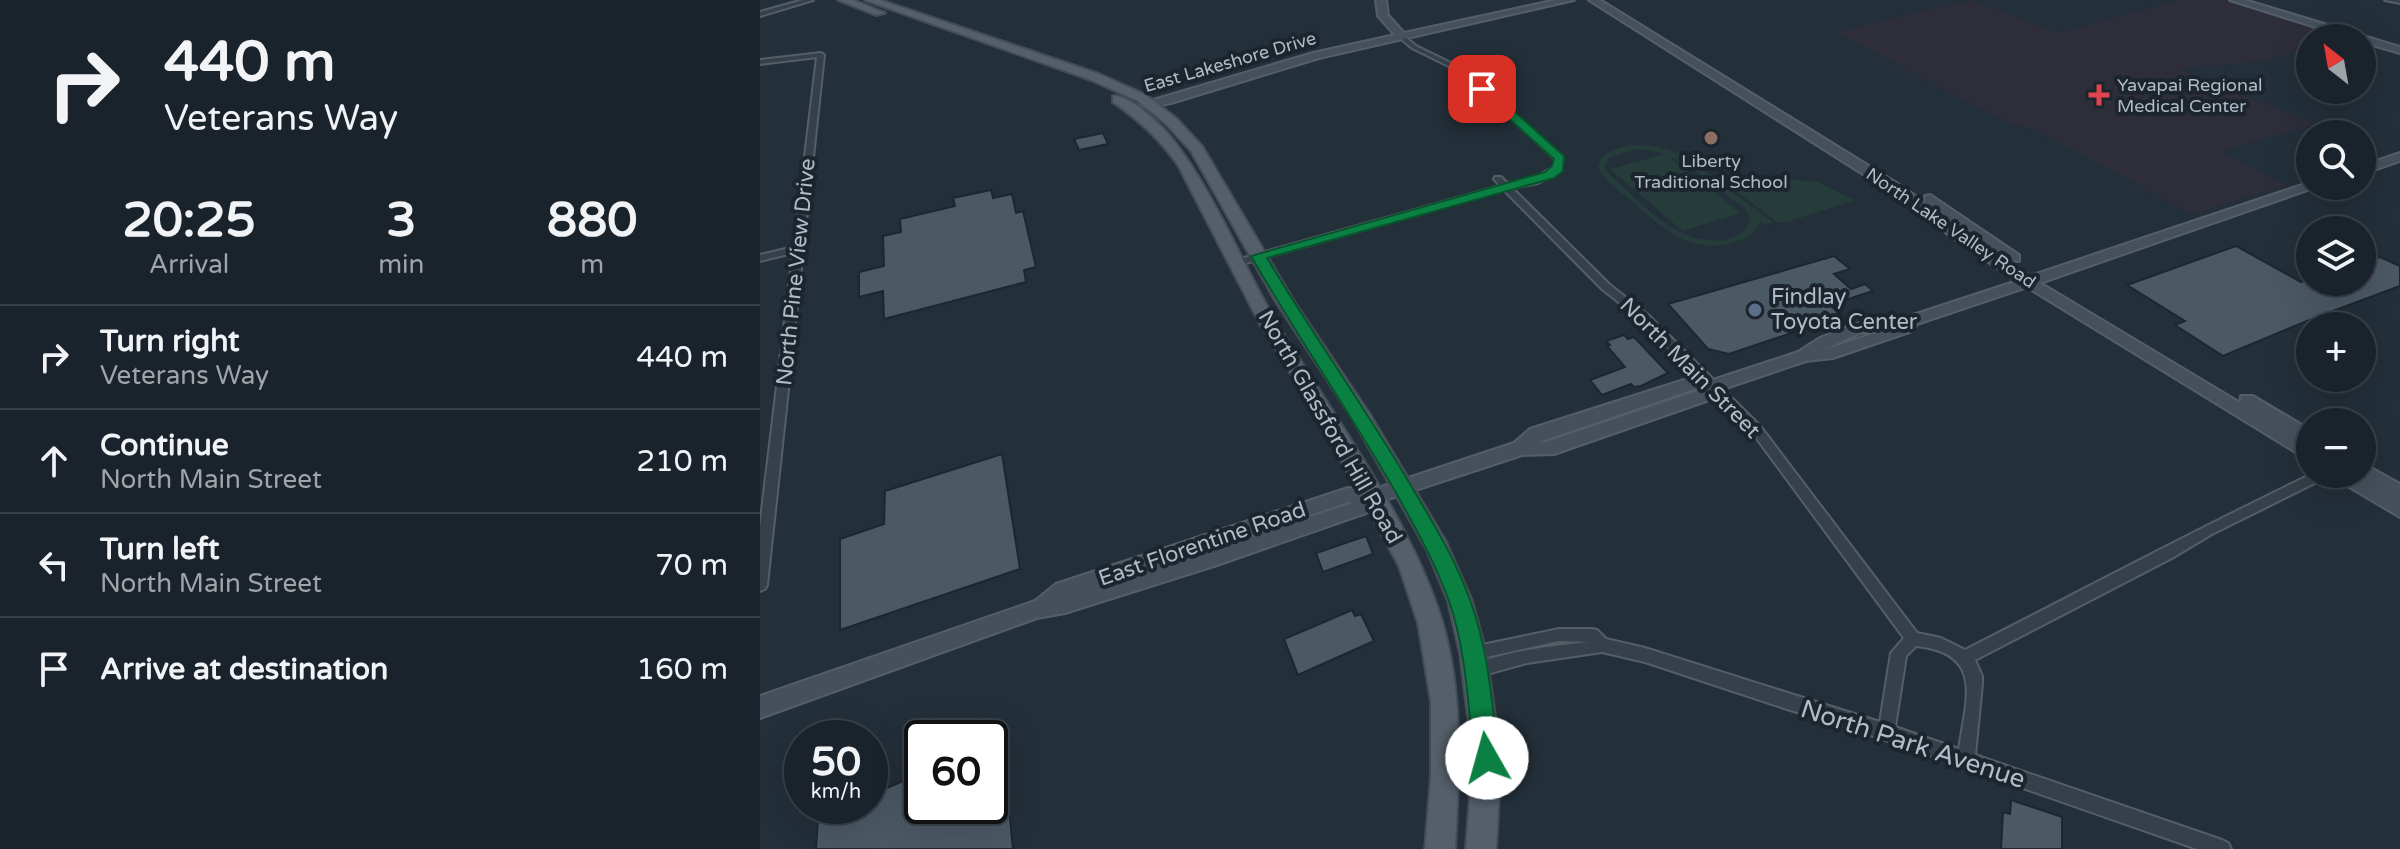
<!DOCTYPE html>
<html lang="en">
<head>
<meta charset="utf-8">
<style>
	:root { --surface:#1a232b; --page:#272f37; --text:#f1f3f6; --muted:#9fa4a9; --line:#384047 }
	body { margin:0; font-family:"Varela Round",sans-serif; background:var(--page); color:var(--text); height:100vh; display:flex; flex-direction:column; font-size:30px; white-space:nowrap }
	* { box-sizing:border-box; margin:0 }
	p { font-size:26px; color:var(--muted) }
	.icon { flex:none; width:44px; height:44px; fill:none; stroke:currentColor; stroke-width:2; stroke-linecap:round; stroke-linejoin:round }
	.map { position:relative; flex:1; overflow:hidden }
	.side { display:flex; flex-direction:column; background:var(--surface); width:760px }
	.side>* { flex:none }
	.guide { background:#1a232b; color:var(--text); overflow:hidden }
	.needle { width:52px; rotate:329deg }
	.buttons { position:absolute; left:1536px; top:24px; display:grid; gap:16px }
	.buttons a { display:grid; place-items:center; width:80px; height:80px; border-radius:50%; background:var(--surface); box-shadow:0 8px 32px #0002,0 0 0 2px var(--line); font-size:40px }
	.speed { position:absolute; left:24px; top:720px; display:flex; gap:16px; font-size:40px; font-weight:700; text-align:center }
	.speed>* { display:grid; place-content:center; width:104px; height:104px; border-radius:50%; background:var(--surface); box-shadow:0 8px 32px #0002,0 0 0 2px var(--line); line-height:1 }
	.speed small { font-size:20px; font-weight:400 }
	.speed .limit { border:4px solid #111; border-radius:12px; background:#fff; color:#111 }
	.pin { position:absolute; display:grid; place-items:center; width:68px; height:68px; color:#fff; margin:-34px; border-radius:16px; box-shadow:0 4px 12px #0006 }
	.me { position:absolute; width:88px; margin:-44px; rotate:353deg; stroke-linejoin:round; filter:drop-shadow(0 0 6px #0008) }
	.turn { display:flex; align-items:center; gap:28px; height:168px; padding:0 32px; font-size:36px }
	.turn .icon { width:104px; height:104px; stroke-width:2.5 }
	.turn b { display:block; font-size:56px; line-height:68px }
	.eta { display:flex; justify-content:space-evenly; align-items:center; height:136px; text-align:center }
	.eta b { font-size:48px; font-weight:700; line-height:56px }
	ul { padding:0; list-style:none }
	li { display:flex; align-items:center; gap:24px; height:104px; padding:0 32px; border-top:2px solid var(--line) }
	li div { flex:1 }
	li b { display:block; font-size:30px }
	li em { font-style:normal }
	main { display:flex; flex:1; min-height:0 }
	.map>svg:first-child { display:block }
	.medical { fill:#2e2e3b }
	.green { fill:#263c3b; fill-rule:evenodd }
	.building { fill:#4b5965; stroke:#1e2730; stroke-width:2 }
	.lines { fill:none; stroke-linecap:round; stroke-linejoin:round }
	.street-casing { stroke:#545e67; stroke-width:4 }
	.secondary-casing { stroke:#545e67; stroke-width:4 }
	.primary-casing { stroke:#434c56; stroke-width:4 }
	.street { fill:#36404a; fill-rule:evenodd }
	.secondary { fill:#45505c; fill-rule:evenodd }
	.primary { fill:#545f6a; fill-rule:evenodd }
	.route { fill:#0b8043; stroke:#07532c; stroke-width:2 }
	.health-dot { fill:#e0444e; stroke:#1c252e; stroke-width:3 }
	.education-dot { fill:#8d6e63; stroke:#1c252e; stroke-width:3 }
	.service-dot { fill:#5c6f8a; stroke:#1c252e; stroke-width:3 }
	.labels { text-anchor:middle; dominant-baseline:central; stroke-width:8; stroke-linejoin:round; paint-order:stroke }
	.far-street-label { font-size:18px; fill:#b1bbc6; stroke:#1c252e }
	.far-poi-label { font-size:18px; fill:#b1bbc6; stroke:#1c252e; text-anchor:start }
	.street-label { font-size:22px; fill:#b1bbc6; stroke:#1c252e }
	.poi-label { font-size:22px; fill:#b1bbc6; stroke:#1c252e; text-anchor:start }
	.near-street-label { font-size:26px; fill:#b1bbc6; stroke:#1c252e }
</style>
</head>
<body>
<main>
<section class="side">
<div class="guide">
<div class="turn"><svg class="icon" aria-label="right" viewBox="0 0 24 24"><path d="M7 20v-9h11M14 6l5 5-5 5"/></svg><div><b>440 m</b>Veterans Way</div></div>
</div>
<div class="eta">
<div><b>20:25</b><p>Arrival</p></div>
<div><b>3</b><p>min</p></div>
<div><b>880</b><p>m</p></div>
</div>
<ul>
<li><svg class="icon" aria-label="right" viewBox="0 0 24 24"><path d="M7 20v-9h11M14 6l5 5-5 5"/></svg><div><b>Turn right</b><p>Veterans Way</p></div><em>440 m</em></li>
<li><svg class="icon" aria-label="ahead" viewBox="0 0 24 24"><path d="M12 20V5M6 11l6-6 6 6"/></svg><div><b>Continue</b><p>North Main Street</p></div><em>210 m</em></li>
<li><svg class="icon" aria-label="left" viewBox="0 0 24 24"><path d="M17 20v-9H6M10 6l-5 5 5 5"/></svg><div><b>Turn left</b><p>North Main Street</p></div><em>70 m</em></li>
<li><svg class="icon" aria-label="arrive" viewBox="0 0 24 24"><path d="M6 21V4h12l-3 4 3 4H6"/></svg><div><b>Arrive at destination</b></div><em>160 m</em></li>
</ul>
</section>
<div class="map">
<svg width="1640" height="849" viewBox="0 0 1640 849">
	<rect width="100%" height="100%" fill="#232f39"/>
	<polygon class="medical" points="1211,0 1298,33 1421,0 1470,0 1590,38 1550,38 1550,48 1501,61 1418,69 1548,121 1550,125 1459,152 1526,185 1433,214 1274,129 1252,124 1075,32"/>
	<g class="green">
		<path d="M870,145L896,146L919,153L1013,222L1006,225L1000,221C996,233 990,237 978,241C932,258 901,227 869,199C858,190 844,181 838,168C840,152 855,149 870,145ZM876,149C919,150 952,185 985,209L991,219C986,233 977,237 963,240C916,246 880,201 848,173L845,167L849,158Z"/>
		<polygon points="905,154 981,213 923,231 850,169"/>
		<polygon points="998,176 1058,182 1095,200 1027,222 1017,222 966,184"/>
	</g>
	<g class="building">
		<polygon points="343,133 348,144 319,150 314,139"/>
		<polygon points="231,190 233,198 252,194 256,213 263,211 276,267 264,270 266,282 124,319 123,291 99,297 99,272 124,266 123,236 141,232 140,219 195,206 193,198"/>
		<polygon points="1476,246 1541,282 1547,279 1550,282 1602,282 1602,264 1620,257 1640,266 1640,286 1573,311 1583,316 1564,324 1554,318 1463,356 1415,325 1425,321 1367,285"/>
		<polygon points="1074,256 1090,269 1074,274 1091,289 1105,284 1113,291 1070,305 1082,316 969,354 948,349 908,304"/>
		<polygon points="864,335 868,339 874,337 908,373 881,386 874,387 871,384 842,395 830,380 865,367 847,346 850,345 846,341"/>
		<polygon points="242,454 260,569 80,630 80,539 124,524 125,491"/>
		<polygon points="606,536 613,554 563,572 556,553"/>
		<polygon points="592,610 595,616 601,614 614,641 538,675 524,639"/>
		<polygon points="242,738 253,849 56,849 58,818 85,806 110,806 110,795 162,773 162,806 230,806 230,743"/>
		<polygon points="1251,800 1302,817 1302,849 1241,849 1243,812 1250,814"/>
	</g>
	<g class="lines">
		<g class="street-casing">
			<g id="street">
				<polygon points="43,0 53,0 0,16 0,12"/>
				<polygon points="1625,0 1640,0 1640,3"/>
				<path d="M639,35H643L656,46L705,70L803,157L801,170L778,183L752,188L850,285L888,315L1000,426L1157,633L1181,638L1205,650C1321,591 1435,530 1552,474H1569L1567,477L1452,534L1412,558L1215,660L1222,676V684L1215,755L1462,840L1468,843L1471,849H1437L1126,740L1024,708L885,662L842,652L767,663L716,677L711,675L708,670L711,665C749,651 788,646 829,642L799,641L713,660L708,658L705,653L708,648L799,629H832L837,630L846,639L885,648L1120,722L1131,653L1144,638L992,432L880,319L842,289L744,190L479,265H473V261L740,186L734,179L735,177H741L748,184L772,179L794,167L796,160L701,72L652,48L639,37ZM1156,646C1225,653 1206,700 1199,749L1135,727L1146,656Z"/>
				<polygon points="61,53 64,55 7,585 5,589 0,591 0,527 33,253 0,261 0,255 34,247 57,57 0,64 0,60"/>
			</g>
		</g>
		<g class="secondary-casing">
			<g id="secondary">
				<polygon points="616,0 626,0 628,15 644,33 796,0 814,0 559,58 411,103 372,111 366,108 553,53 635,35 618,16"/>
				<path d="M829,0H840L1146,189L1207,235L1270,276L1548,183L1550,186H1559L1280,283L1480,403L1481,396H1493L1550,430V444H1547L1550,445V461L1267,287L1157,324L1152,331L1073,358L1046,361L960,390L952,399L794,454L762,455L619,502L606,513L457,565L305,613L277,618L0,718V696L275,601L296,584L588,488L612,490L754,443L770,429L927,379L953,380L1038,352L1060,338L1089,326L1125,317L1150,316L1257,281L1197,241L1136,195ZM1137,326L1066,349H1065L1100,333ZM934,389L941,390L786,442H779ZM588,502L592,503L409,563Z"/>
				<polygon points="1470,0 1485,0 1640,47 1640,53 1602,42 1602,38 1590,38"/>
				<polygon points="1640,153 1640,161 1602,174 1602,166"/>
				<polygon points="1170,195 1259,255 1259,261 1249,261 1165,202 1165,196"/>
				<polygon points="1602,463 1640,484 1640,517 1576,479 1573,474 1602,474"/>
			</g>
		</g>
		<g class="primary-casing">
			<g id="primary">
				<polygon points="78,0 93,0 125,13 116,15"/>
				<polygon points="105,0 120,0 339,74 386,95 416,118 442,146 533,300 609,413 686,542 712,601 726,653 741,758 736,849 706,849 713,758 700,653 688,601 667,550 594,421 515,300 431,151 406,124 378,101 331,80"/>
				<path d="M353,96C370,94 404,127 414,141C457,197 482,265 518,325C574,417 650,518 682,621C704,695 699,773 695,849H665L671,777V702L658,623L639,566L553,409L500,324L418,165C400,139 379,120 353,102Z"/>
			</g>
		</g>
		<use href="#street" class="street"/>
		<use href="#secondary" class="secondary"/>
		<use href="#primary" class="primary"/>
	</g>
	<path class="route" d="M718,86H726L804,156L803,171L794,178L507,258C554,337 607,410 653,489C675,526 697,562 711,603C729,652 732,706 739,758L736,766L727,770L718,766L714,758C708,706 706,650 689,601C675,562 655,527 635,491C589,411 537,336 491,256L785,172L792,166L794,159L718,91Z"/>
	<path class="health-dot" d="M1335 83h8v8h8v8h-8v8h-8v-8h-8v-8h8z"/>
	<circle class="education-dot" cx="951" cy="138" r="8"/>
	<circle class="service-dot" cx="995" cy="310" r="8"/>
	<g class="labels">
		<g class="far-street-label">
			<text transform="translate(470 62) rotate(-16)">East Lakeshore Drive</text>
			<text transform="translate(1191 228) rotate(34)">North Lake Valley Road</text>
		</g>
		<g class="far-poi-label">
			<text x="1357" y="85">Yavapai Regional<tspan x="1357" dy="21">Medical Center</tspan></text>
			<text x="951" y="161" text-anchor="middle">Liberty<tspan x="951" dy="21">Traditional School</tspan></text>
		</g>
		<g class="street-label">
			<text transform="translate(36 272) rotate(-84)">North Pine View Drive</text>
			<text transform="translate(930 368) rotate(45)">North Main Street</text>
			<text transform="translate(570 427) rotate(60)">North Glassford Hill Road</text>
			<text transform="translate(442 544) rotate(-19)">East Florentine Road</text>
		</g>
		<g class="poi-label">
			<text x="1011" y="297">Findlay<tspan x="1011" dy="25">Toyota Center</tspan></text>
		</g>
		<g class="near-street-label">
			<text transform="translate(1153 744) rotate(18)">North Park Avenue</text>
		</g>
	</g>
</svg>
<div class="buttons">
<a><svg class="needle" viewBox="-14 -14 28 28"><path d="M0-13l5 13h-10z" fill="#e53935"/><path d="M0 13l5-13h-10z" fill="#9fa4a9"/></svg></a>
<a><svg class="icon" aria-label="search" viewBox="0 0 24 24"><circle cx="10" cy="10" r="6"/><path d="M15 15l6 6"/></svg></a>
<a><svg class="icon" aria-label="layers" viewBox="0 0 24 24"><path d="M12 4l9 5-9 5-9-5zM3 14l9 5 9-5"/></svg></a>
<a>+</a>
<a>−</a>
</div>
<div class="speed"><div>50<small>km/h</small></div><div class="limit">60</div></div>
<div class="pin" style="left:722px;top:89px;background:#d93025"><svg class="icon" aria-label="arrive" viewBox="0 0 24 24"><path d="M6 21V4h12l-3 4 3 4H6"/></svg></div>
<svg class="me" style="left:727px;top:758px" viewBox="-20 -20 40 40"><circle r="19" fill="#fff"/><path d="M0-13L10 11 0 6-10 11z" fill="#0b8043"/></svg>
</div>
</main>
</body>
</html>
